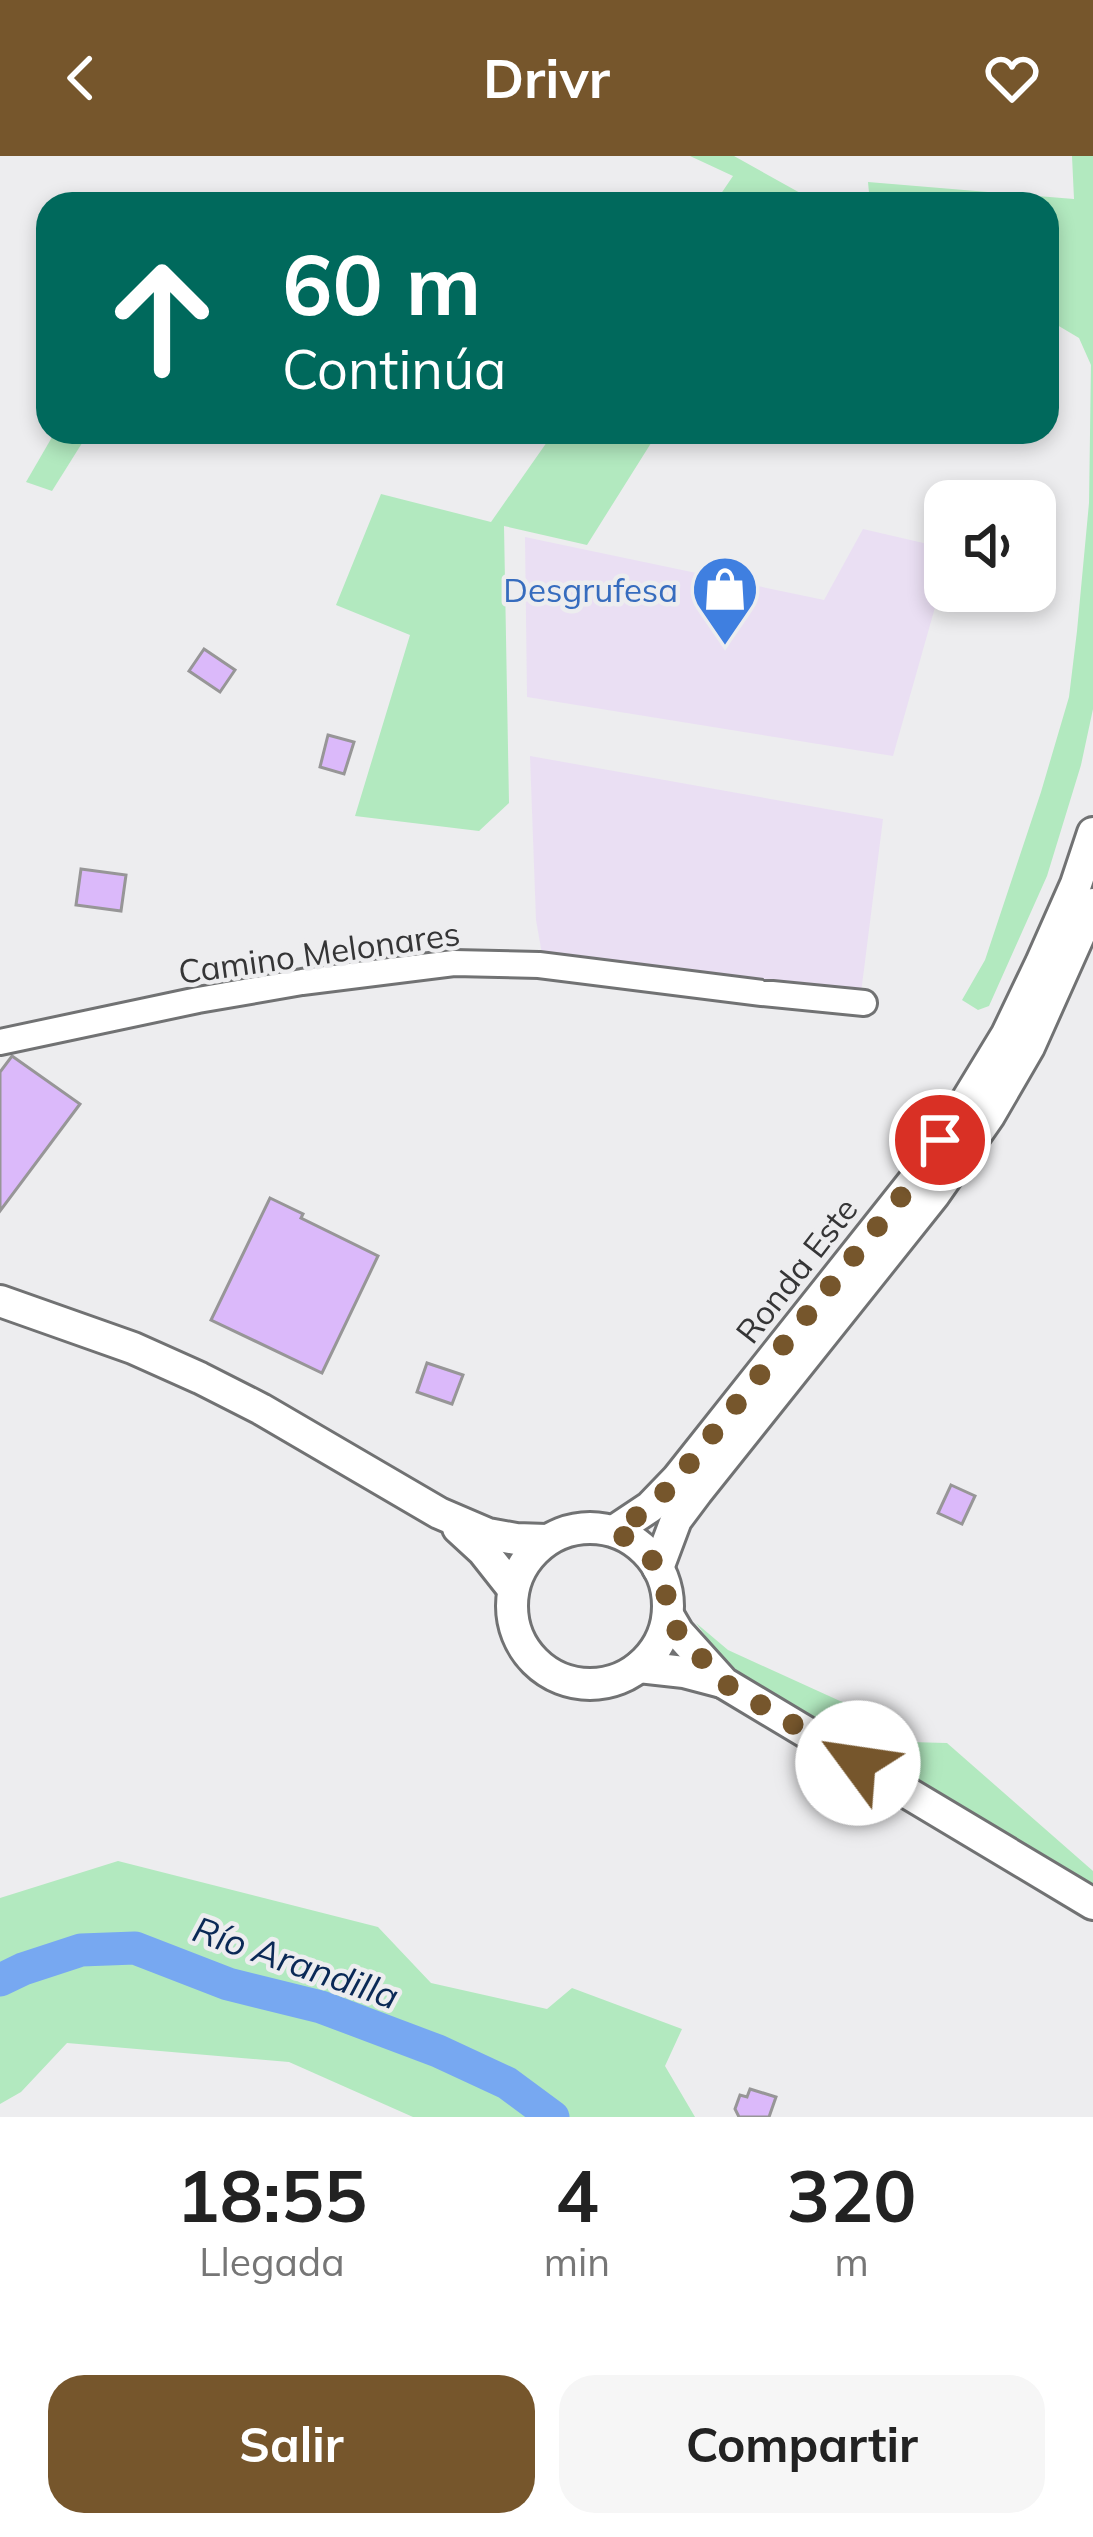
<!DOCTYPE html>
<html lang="es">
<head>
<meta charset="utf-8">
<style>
	:root { --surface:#fff; --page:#f6f6f6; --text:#222; --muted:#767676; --accent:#76562c }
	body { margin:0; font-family:Mulish,sans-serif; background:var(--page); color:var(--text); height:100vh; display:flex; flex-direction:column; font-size:45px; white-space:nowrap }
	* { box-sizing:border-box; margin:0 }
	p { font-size:39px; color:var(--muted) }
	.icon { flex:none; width:66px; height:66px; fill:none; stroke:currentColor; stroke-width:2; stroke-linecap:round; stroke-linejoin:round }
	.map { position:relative; height:1961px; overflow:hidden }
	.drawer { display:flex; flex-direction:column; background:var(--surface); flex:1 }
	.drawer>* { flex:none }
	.hud { position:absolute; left:36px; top:36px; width:1023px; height:252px; border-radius:36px; box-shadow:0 6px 18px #0003; background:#00695c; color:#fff; overflow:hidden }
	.buttons { position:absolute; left:924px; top:324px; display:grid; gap:24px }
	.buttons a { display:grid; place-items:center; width:132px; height:132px; border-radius:24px; background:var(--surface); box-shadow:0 6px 18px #0003; font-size:60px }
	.pin { position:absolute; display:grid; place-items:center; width:102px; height:102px; color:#fff; margin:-51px; border:6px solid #fff; border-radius:50%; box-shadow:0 3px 12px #0007 }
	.me { position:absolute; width:132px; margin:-66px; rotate:301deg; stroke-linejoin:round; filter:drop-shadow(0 0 9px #0008) }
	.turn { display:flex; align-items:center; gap:42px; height:252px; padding:0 48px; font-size:54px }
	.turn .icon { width:156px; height:156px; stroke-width:2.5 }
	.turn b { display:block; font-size:84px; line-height:102px }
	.eta { display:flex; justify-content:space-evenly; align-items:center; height:204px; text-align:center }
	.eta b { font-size:72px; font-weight:700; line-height:84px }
	.cta { display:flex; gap:24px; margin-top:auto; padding:24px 48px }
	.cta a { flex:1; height:138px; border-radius:36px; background:var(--accent); color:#fff; font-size:48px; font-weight:700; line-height:138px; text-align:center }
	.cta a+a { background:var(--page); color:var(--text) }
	header { display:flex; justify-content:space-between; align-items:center; height:156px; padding:0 48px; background:var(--accent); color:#fff; font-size:54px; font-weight:700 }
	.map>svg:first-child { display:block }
	.industrial { fill:#eadff3 }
	.green { fill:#b2e9bf }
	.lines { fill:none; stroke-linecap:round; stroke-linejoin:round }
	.river { stroke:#77a8f1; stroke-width:33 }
	.building { fill:#dbb9fa; stroke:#979697; stroke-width:3 }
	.minor-casing { stroke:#717273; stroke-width:30 }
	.major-casing { stroke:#717273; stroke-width:36 }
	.minor { stroke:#fff; stroke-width:24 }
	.major { stroke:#fff; stroke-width:30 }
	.route { stroke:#76562c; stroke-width:21; stroke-dasharray:0 37.8 }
	.labels { text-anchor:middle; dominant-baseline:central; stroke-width:9; stroke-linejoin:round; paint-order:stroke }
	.shop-label { font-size:33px; fill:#366cbe; stroke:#ededef; text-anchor:end }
	.street-label { font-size:33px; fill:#353536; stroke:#ededef }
	.water-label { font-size:36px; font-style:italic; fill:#0a2956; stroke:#ededef }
</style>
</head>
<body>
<header><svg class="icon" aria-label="back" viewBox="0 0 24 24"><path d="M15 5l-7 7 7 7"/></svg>Drivr<svg class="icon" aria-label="heart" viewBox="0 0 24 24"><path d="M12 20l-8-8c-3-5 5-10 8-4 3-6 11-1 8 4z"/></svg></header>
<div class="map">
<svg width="1093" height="1961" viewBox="0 0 1093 1961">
	<rect width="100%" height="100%" fill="#ededef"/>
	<g class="industrial">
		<polygon points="863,373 945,392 945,416 893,600 527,541 525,381 824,444"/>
		<polygon points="530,600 883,663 861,837 542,798 536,764"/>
	</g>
	<g class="green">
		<polygon points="690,0 734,0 820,48 714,48 733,20"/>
		<polygon points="1072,0 1093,0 1093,553 1081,609 1047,720 989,850 978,854 962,844 985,804 1041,636 1069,541 1077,475 1089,347 1091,209 1079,182 1047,163 1047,48 870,48 868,26 1074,43"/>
		<polygon points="55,276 89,276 52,335 26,326"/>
		<polygon points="554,276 658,276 587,389 504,370 509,647 479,675 355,660 410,479 336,449 381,338 491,366"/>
		<polygon points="696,1467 728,1494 840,1545 900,1564 909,1586 947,1587 1093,1715 1093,1728 727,1509"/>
		<polygon points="118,1705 378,1771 431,1827 547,1853 572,1832 682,1873 665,1910 695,1961 413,1961 289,1906 67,1887 21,1936 0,1948 0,1742"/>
	</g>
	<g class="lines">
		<polyline class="river" points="0,1824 23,1813 81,1794 135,1792 228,1828 321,1851 438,1895 507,1927 553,1961"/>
	</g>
	<g class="building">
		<polygon points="204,493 235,514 220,536 189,515"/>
		<polygon points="328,579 354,586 344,618 320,611"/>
		<polygon points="81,713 126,719 121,755 76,749"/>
		<polygon points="12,900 80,948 0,1055 0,916"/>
		<polygon points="270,1042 303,1058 301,1062 378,1100 322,1217 211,1164"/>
		<polygon points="427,1207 463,1219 452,1248 417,1236"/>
		<polygon points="951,1329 975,1340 962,1368 938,1357"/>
		<polygon points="750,1933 776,1941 769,1961 739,1961 735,1953 740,1939 747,1941"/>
	</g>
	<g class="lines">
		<g class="minor-casing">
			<polyline id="minor" points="0,886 198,844 302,826 454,807 539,809 762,837 864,847"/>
		</g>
		<g class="major-casing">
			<g id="major">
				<polyline points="0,1145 133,1192 200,1222 261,1253 439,1357 488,1378 516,1383 547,1384"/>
				<circle cx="590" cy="1450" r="78"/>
				<polyline points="458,1372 483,1395 513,1433"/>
				<polyline points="614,1375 650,1351 677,1323 916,1022 965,947 1007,878 1041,807 1076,728 1093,677"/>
				<polyline points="658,1412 676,1364 697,1336 934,1039 989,960 1029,891 1093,748"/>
				<polyline points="668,1459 678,1476 724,1527 1093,1748"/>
				<polyline points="639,1511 684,1516 722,1526"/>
			</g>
		</g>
		<use href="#minor" class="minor"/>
		<use href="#major" class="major"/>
	</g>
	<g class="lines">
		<polyline class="route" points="858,1607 724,1527 678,1476 668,1459 665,1429 650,1400 639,1389 614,1375 650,1352 677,1323 916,1022 940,984"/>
	</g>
	<defs>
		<g id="shop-pin" transform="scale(3.45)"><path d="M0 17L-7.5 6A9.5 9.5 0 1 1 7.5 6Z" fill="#3f7fe0" stroke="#ededef"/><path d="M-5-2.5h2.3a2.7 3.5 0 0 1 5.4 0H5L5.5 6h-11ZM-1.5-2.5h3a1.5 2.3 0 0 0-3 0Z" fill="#fff"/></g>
	</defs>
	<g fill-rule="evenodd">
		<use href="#shop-pin" x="725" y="433"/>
	</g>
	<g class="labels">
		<g class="shop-label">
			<text x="678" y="433">Desgrufesa</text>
		</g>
		<g class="street-label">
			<text transform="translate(319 796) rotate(-8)">Camino Melonares</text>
			<text transform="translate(796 1114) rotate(-52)">Ronda Este</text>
		</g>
		<g class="water-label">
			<text transform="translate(296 1806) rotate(19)">Río Arandilla</text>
		</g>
	</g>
</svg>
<div class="buttons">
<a><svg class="icon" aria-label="sound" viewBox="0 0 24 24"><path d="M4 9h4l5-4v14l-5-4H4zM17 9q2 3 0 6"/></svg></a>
</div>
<div class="pin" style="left:940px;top:984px;background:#d93025"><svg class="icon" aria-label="arrive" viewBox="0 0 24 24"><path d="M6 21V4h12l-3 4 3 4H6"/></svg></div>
<svg class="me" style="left:858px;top:1607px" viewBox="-20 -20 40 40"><circle r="19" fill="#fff"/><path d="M0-13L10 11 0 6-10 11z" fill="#76562c"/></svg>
<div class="hud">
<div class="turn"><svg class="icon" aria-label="ahead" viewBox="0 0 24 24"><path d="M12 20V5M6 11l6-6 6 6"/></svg><div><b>60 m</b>Continúa</div></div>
</div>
</div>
<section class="drawer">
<div class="eta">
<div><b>18:55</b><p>Llegada</p></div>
<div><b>4</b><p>min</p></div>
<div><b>320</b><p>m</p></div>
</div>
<div class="cta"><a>Salir</a><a>Compartir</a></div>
</section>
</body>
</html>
